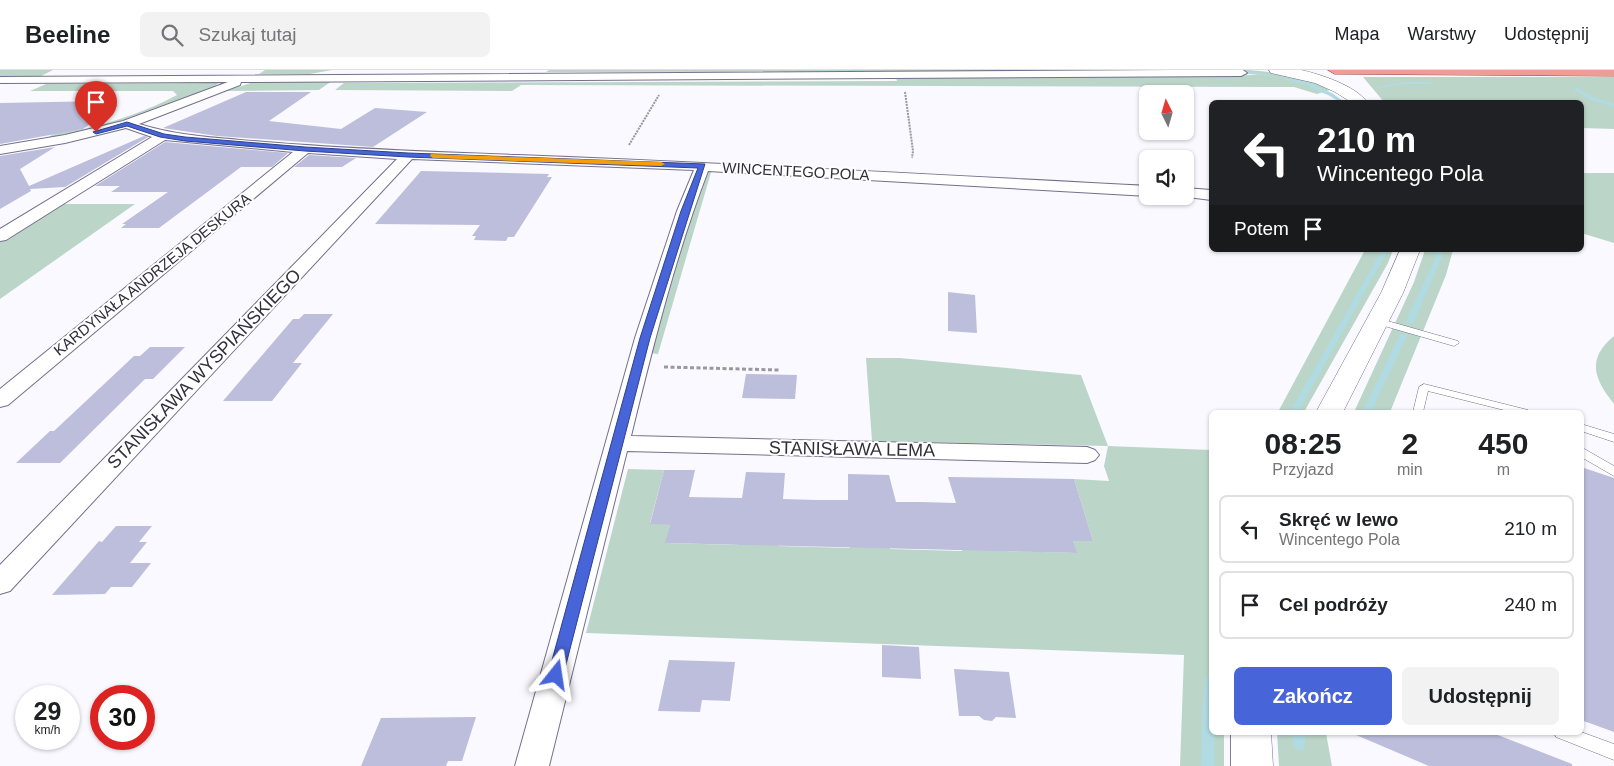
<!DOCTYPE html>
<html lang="pl">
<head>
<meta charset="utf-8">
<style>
	:root { --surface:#fff; --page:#f2f2f2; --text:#202124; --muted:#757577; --line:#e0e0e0; --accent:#4764d8 }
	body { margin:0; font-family:Helvetica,sans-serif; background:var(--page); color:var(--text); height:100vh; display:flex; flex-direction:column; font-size:19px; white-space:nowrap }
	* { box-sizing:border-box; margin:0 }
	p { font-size:16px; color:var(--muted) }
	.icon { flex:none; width:28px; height:28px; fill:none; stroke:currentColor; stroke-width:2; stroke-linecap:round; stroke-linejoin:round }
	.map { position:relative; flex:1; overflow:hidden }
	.panel { position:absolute; left:1209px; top:340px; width:375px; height:325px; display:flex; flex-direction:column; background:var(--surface); border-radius:8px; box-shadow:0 1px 4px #0004 }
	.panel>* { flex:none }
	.banner { position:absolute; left:1209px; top:30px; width:375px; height:152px; border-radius:8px; box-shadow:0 1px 4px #0004; background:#202124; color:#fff; overflow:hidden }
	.needle { width:32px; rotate:355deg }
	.buttons { position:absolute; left:1139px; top:15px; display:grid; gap:10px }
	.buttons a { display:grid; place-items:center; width:55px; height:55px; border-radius:8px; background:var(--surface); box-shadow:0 1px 4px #0004; font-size:25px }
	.speed { position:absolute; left:15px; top:615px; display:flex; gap:10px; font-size:25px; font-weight:700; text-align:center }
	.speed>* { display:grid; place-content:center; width:65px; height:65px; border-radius:50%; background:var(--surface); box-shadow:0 1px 4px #0004; line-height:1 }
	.speed small { font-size:12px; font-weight:400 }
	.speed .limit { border:8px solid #d22; background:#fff; color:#111 }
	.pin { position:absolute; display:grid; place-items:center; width:42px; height:42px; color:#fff; margin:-51px -21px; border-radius:50% 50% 50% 0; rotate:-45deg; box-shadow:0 0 5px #0007 }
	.pin .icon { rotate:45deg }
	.me { position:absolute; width:55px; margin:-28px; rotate:15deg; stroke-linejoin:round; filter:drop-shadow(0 0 4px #0008) }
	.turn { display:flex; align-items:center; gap:18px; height:105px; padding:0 25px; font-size:22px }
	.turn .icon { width:65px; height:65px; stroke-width:2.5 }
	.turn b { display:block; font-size:35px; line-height:42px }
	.then { display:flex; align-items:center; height:48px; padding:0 25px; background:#0003; gap:10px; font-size:19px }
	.eta { display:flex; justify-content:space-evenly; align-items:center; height:85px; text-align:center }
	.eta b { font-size:30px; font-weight:700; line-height:35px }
	.cta { display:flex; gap:10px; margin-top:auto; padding:10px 25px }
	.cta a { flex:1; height:58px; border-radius:8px; background:var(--accent); color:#fff; font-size:20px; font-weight:700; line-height:58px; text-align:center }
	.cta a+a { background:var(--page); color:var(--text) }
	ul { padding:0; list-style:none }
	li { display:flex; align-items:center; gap:15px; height:68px; margin:0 10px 8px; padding:0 15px; border:2px solid var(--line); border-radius:8px }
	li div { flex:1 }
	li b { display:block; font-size:19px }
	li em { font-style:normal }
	header { display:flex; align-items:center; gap:30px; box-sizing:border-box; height:70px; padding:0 25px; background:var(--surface); border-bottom:1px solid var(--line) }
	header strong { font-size:24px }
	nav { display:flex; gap:28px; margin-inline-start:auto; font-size:18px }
	.search { width:350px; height:45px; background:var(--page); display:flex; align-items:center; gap:12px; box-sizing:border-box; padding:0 18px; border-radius:8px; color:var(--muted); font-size:19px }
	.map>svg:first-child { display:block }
	.green { fill:#bbd6c9 }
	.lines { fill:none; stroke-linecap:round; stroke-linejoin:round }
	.stream { fill:#b1dbe2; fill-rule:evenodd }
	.building { fill:#bcbedb }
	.lane-casing { stroke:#74708b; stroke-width:1 }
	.street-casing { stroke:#74708b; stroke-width:2 }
	.secondary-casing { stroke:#74708b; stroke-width:1 }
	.primary-casing { stroke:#a54c47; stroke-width:1 }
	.path-far1 { stroke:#9997a0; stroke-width:2; stroke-dasharray:2 1; stroke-linecap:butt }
	.path { stroke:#9997a0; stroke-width:3; stroke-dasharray:4 2.5; stroke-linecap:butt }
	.lane { fill:#fff; fill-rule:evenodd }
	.street { fill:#fff; fill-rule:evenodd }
	.secondary { fill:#fff; fill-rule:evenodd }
	.primary { fill:#ee9d95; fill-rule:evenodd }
	.route { fill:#4764d8; stroke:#2e418c }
	.slow { fill:#f59e0b }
	.labels { text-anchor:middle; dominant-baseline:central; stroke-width:4; stroke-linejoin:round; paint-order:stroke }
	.far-street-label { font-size:15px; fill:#312f3b; stroke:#fff }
	.street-label { font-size:18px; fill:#312f3b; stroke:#fff }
</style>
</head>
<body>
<header>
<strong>Beeline</strong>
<div class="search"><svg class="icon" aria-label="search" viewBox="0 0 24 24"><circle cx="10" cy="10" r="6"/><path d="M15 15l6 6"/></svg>Szukaj tutaj</div>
<nav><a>Mapa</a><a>Warstwy</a><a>Udostępnij</a></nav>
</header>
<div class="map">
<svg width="1614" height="696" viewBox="0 0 1614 696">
	<rect width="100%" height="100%" fill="#faf9ff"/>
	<g class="green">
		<polygon points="0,0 53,0 41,6 0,6"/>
		<polygon points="265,0 332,0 310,4 259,4"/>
		<polygon points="549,0 1249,0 1289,4 1312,9 1330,20 1317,24 1294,17 521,15 512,21 335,20 344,13 897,11 896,8 1259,5 1220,1 546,2"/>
		<polygon points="1363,7 1614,7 1614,59 1581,58 1581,32 1384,32"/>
		<polygon points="332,11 319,20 226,21 254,12"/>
		<path d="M218,13L215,16L109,55L47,68C58,60 71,61 84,59C115,52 149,40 177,25L173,21H30L46,14Z"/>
		<polygon points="705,99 712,99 658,284 649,283"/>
		<polygon points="1581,103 1614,103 1614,173 1581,163"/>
		<polygon points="55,134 135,134 0,229 0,171"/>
		<polygon points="1365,180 1393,180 1388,193 1304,342 1278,342"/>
		<polygon points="1425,180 1453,180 1446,205 1390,342 1354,342 1414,212"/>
		<path d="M1614,266V334C1594,309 1586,289 1614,266Z"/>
		<polygon points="866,288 900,288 1081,305 1108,376 1211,380 1211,662 1224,663 1224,696 1180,696 1184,585 586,563 628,399 664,400 650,453 670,455 666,473 737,475 740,456 779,457 778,476 850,478 850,459 888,459 890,479 962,481 960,461 999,462 1003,481 1076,483 1073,471 1093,471 1074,409 1109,411 1104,396 1108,376 872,371"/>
		<polygon points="1277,663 1326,663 1332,696 1279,696"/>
	</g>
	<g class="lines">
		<g class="stream">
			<polygon points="1224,0 1237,0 1277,6 1275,7"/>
			<polygon points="1285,7 1315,14 1315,16 1332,23 1344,32 1340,32 1328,25 1310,18 1310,16 1283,9"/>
			<polygon points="1404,12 1430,12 1432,13 1430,14 1404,14 1378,18 1376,17"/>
			<polygon points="1576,17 1593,27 1614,34 1614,37 1589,29 1574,19 1574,18"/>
			<polygon points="1382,180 1388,180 1298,342 1290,342"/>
			<polygon points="1437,180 1443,180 1441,189 1414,251 1413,253 1407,253 1406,251 1435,189"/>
			<polygon points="1400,264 1406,264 1407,266 1371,342 1363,342"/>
			<polygon points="1211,605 1211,662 1214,662 1215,696 1201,696 1202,650 1205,610 1207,606"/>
			<polygon points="1293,662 1305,662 1305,674 1304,678 1299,680 1294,678 1293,674"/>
		</g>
	</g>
	<g class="building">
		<polygon points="246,22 311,22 269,51 341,59 375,38 427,42 373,77 217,66 163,58"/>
		<polygon points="103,31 100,32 106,32 99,36 118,35 83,59 0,74 0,33"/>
		<polygon points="144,66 148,67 65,117 30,119 31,121 0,139 0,86 55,77 20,99 29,116"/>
		<polygon points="165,72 288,83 272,97 241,97 159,158 121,158 126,154 122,154 168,122 111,122 120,116 95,116"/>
		<polygon points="309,85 356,88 342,97 294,97"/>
		<polygon points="421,101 549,104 547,107 552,107 514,167 508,167 506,171 474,170 476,166 472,166 480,155 375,154"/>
		<polygon points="948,222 975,225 977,263 948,261"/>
		<polygon points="304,244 333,244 293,293 302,293 272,331 223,331 293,249 299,249"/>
		<polygon points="150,277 185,277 153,309 145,309 60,393 16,393 50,361 54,361 134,286 140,286"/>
		<polygon points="746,304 797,305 795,329 742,328"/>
		<polygon points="1581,397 1614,408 1614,662 1581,650"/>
		<polygon points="664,400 695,400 689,427 742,428 746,402 785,403 783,429 816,430 848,430 848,404 889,405 896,432 921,432 956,433 948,407 1074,409 1093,471 1073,471 1077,483 665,473 670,455 650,454"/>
		<polygon points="116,456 152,456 139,472 147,472 130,493 151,493 132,517 111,517 105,524 52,525 99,471 102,472"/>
		<polygon points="882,575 919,577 921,609 882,607"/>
		<polygon points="669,590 735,592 730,631 702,630 700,642 658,641"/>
		<polygon points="954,599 1009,602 1016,648 996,647 992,651 984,650 979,646 959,646"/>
		<polygon points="476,647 462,691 448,691 446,696 361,696 381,648"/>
		<polygon points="1349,662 1490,662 1572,694 1572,696 1429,696"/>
	</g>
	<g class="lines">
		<g class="lane-casing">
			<g id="lane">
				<polygon points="1377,248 1458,271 1459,273 1454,276 1374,253 1372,251"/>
				<polygon points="1424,314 1528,340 1530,342 1512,342 1428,321 1423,342 1413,342 1419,317"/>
				<polygon points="1581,354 1614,364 1614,372 1581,361"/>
				<polygon points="1581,377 1614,396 1614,406 1581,387"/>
				<polygon points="1554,662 1581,662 1614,674 1614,690 1556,667"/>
			</g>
		</g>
		<g class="street-casing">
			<g id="street">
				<path d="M1172,0H1243L1247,3L1241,6L241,12L240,15L139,54C180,67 222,68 265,72C349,79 434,82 518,85C728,93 938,105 1148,116V126L708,101C675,187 653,276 631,366L1087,377L1095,380L1099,385L1095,390L1087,393L627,381L549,696H515L635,268L677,141L694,100L412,89L10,521L0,524V495L397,89L308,83L8,335L0,337V319L293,82L165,70L6,170L0,171V159L152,67L126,58L65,73L0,84V76L65,65L123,51L228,12L0,13V7Z"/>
				<polygon points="1185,118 1211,120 1211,130 1180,126 1185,126"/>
			</g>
		</g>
		<g class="secondary-casing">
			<g id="secondary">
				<path d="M1269,0C1279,0 1291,0 1301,0C1320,4 1356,16 1367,32H1351L1335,22L1315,13L1271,3Z"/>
				<polygon points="1400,180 1420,180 1403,223 1343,342 1316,342 1381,223"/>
				<polygon points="1231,662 1271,662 1273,696 1231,696"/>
			</g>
		</g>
		<g class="primary-casing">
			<polygon id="primary" points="1328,0 1614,0 1614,6 1335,4"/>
		</g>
		<g class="path-far1">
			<polyline points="905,22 913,81 912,88"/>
			<polyline points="629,75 659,25"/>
		</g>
		<polyline class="path" points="664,297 779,300"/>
		<use href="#lane" class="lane"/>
		<use href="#street" class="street"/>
		<use href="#secondary" class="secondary"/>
		<use href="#primary" class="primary"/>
	</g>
	<polygon class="route" points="127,52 164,64 185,67 305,77 408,83 705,94 650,268 562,610 556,612 551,610 548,605 640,268 681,141 698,98 408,87 305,81 185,71 160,67 127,56 96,64 93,62"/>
	<polygon class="slow" points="431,84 661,92 665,94 661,96 433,88 430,86"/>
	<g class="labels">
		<g class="far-street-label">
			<text transform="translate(796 101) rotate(3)">WINCENTEGO POLA</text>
			<text transform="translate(152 204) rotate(-39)">KARDYNAŁA ANDRZEJA DESKURA</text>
		</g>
		<g class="street-label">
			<text transform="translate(204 299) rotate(-46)">STANISŁAWA WYSPIAŃSKIEGO</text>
			<text transform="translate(852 379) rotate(1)">STANISŁAWA LEMA</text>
		</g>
	</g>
</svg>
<div class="buttons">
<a><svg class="needle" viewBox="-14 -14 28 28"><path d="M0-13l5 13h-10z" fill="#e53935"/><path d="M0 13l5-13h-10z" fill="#757577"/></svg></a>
<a><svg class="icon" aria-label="sound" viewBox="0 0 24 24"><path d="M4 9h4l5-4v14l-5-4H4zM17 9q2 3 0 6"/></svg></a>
</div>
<div class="speed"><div>29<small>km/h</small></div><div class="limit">30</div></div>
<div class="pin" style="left:96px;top:62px;background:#d93025"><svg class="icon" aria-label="arrive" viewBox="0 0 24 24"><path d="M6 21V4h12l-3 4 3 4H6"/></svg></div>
<svg class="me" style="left:556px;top:605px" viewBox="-20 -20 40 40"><path d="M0-17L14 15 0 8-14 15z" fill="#4764d8" stroke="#fff" stroke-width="4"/></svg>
<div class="banner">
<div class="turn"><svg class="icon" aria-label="left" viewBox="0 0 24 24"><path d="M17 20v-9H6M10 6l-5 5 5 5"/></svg><div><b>210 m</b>Wincentego Pola</div></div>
<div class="then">Potem<svg class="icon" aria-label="arrive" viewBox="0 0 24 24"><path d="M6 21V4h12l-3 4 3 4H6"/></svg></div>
</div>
<section class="panel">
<div class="eta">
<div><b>08:25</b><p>Przyjazd</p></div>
<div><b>2</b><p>min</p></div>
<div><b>450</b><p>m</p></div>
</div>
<ul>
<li><svg class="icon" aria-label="left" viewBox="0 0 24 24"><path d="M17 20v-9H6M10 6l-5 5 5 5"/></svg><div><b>Skręć w lewo</b><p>Wincentego Pola</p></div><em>210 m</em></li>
<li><svg class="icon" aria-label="arrive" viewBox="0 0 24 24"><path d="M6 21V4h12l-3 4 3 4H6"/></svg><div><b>Cel podróży</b></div><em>240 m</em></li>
</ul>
<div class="cta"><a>Zakończ</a><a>Udostępnij</a></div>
</section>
</div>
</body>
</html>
